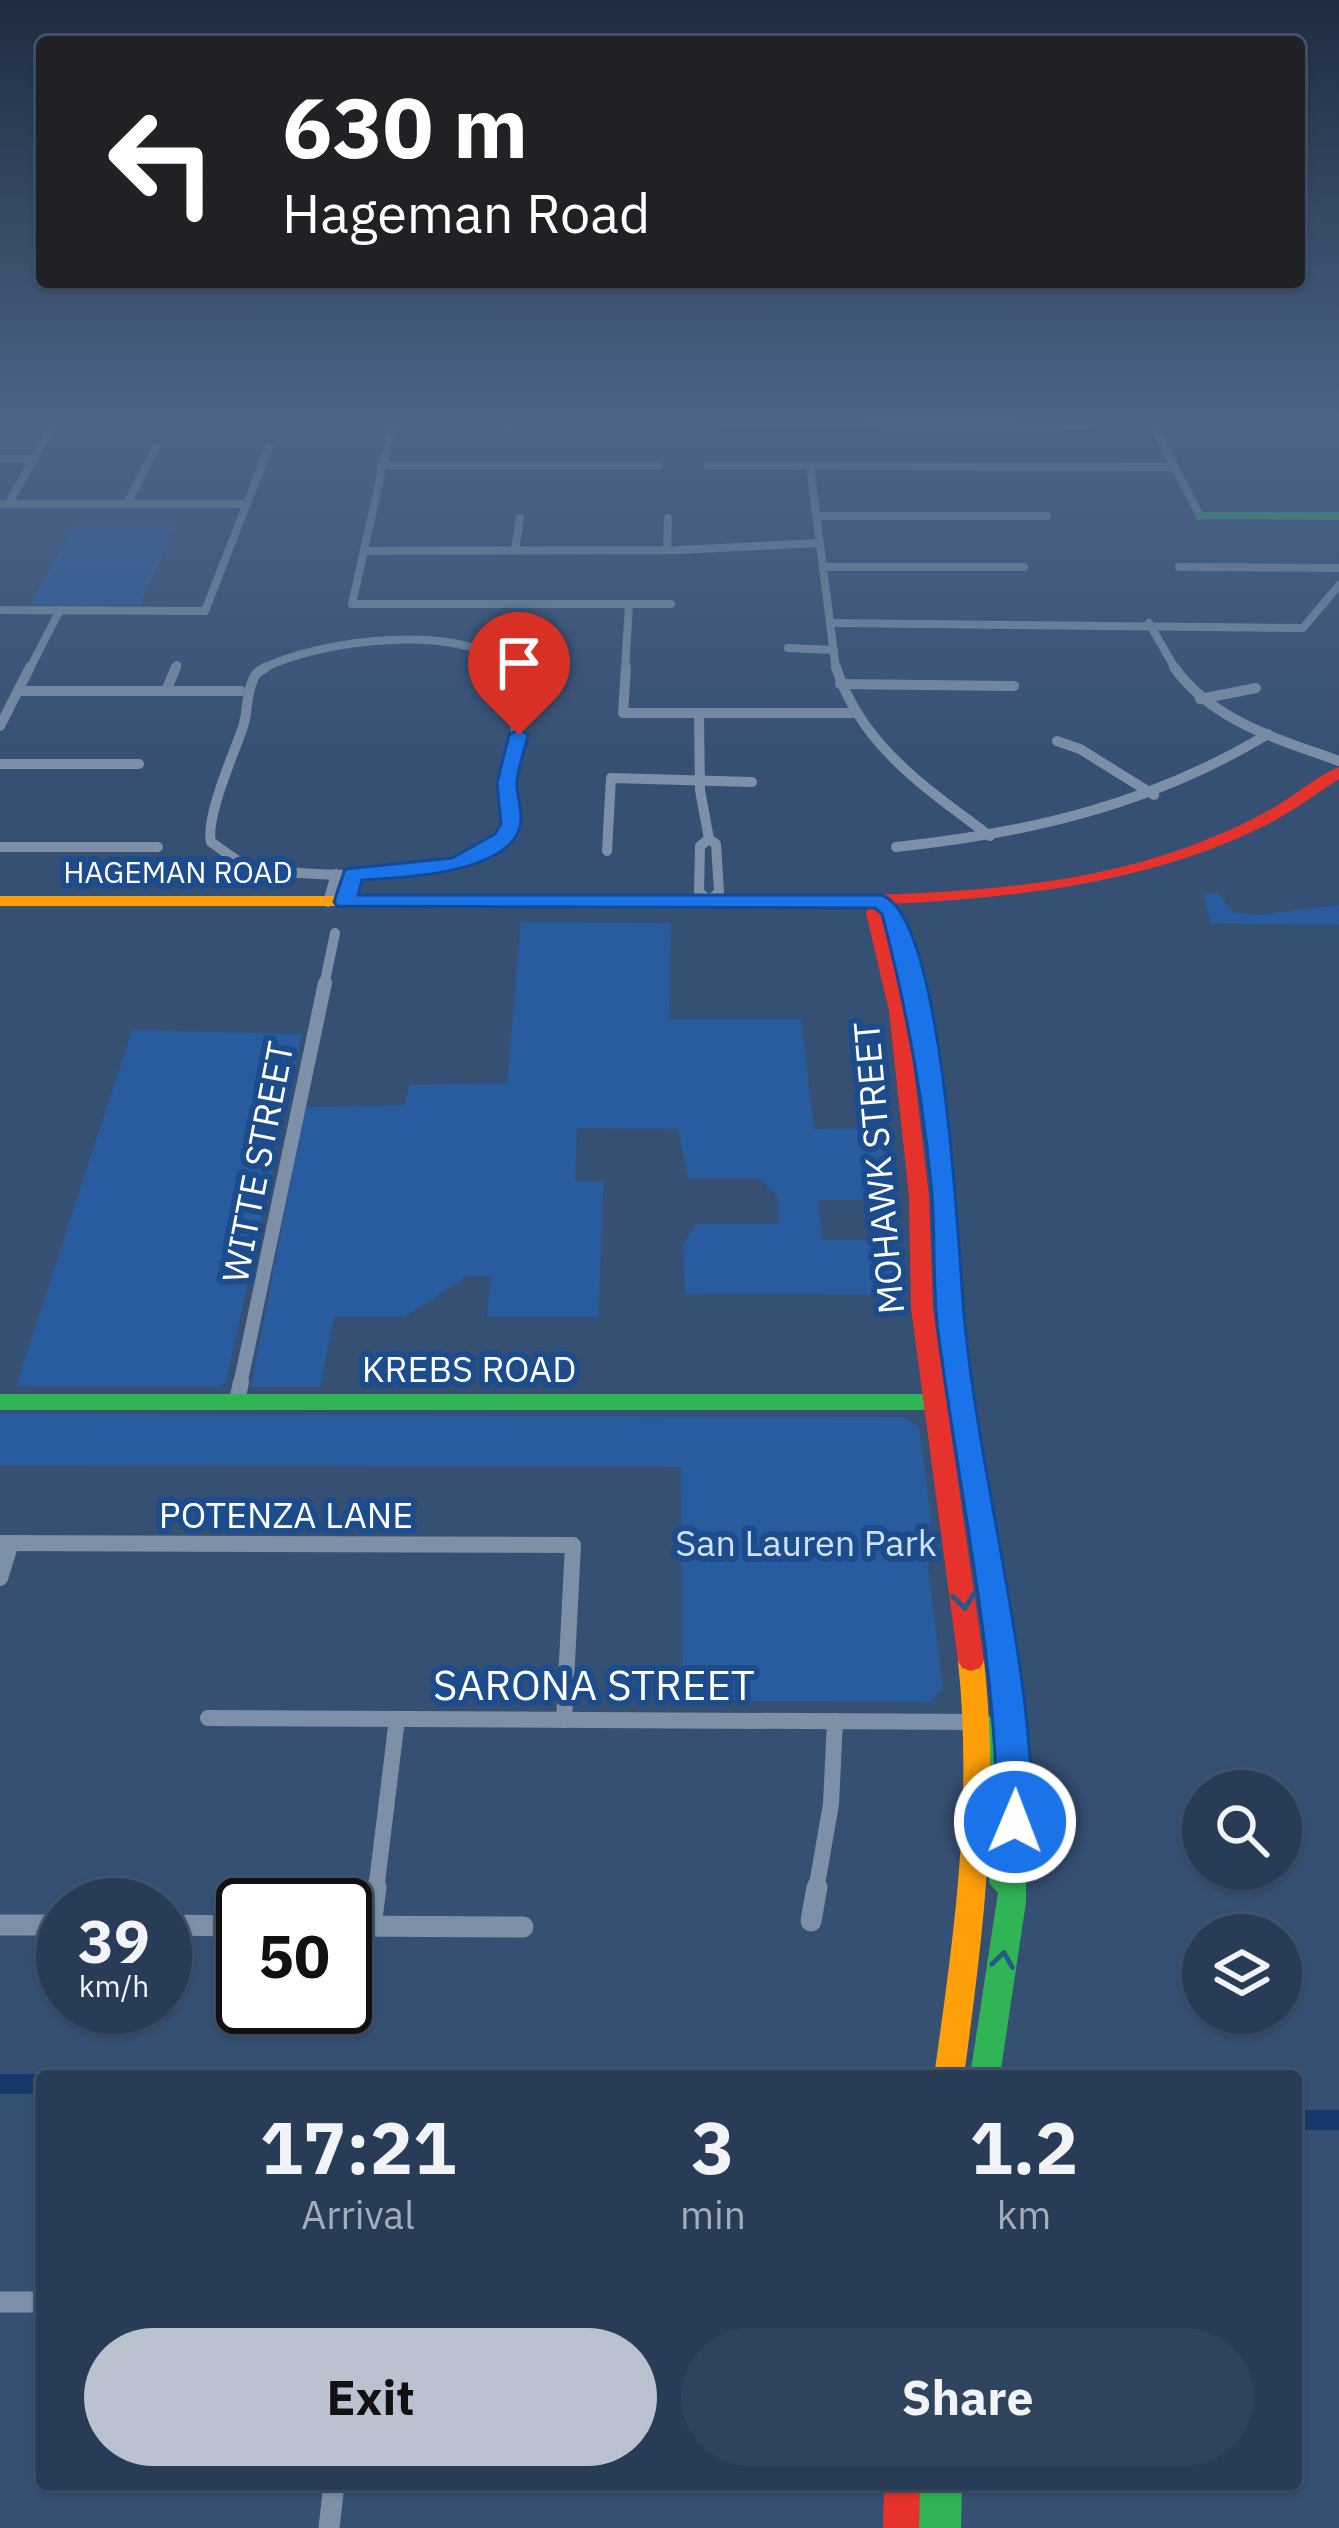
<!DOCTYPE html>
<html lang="en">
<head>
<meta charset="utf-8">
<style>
	:root { --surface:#283c57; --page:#30435d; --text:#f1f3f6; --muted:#a5adba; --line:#44566d; --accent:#b9c2ce }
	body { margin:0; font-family:"IBM Plex Sans",sans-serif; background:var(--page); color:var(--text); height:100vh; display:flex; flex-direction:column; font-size:45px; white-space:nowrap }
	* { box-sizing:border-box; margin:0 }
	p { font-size:39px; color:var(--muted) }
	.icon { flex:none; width:66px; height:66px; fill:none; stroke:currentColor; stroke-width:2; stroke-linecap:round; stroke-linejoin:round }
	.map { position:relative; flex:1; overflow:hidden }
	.side { position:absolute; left:36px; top:2070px; width:1266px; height:420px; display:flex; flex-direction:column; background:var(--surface); border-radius:12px; box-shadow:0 3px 9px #0004,0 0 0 3px var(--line) }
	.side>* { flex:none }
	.top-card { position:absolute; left:36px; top:36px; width:1269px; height:252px; border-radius:12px; box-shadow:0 3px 9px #0004,0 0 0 3px var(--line); background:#202124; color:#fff; overflow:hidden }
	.buttons { position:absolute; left:1182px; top:1770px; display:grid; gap:24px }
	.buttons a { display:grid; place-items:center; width:120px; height:120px; border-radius:50%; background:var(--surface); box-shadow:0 3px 9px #0004,0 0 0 3px var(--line); font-size:60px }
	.speed { position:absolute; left:36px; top:1878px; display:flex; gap:24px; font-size:60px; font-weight:700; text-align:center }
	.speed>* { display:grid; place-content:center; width:156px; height:156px; border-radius:50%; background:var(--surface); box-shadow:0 3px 9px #0004,0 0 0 3px var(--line); line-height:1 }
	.speed small { font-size:30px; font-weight:400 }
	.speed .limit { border:6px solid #111; border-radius:18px; background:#fff; color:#111 }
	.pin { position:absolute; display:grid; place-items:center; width:102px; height:102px; color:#fff; margin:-123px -51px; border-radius:50% 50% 50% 0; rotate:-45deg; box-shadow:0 0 12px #0007 }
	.pin .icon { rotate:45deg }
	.me { position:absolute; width:132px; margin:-66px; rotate:1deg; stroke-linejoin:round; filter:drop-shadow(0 0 9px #0008) }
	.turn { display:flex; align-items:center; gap:42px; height:252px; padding:0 48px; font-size:54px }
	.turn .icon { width:156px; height:156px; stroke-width:2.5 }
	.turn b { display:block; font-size:84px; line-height:102px }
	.eta { display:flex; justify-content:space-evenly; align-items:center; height:204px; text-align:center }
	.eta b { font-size:72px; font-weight:700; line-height:84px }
	.primary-button { display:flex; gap:24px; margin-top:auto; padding:24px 48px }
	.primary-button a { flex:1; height:138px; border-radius:72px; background:var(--accent); color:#111; font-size:48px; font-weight:700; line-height:138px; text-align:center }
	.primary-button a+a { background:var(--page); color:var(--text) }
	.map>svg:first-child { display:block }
	.green { fill:#285c9f }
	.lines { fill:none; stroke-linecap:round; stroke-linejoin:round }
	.canal { fill:#173a6d; fill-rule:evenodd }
	.street-far4 { stroke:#7d90a7; stroke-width:8 }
	.street-far3 { stroke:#7d90a7; stroke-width:10 }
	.street-far2 { stroke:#7d90a7; stroke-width:14 }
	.street-far1 { stroke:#7d90a7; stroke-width:16 }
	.street { stroke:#7d90a7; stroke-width:21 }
	.fast { fill:#30b455; fill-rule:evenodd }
	.slow { fill:#ff9f0a; fill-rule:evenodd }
	.jam { fill:#e5322d; fill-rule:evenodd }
	.oneway { stroke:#205c85 }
	.route { fill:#1a73e8; stroke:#114b97; stroke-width:3 }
	.labels { text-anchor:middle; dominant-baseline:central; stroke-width:12; stroke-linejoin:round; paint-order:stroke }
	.far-street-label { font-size:30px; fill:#fff; stroke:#1d4c8d }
	.street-label { font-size:36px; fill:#fff; stroke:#1d4c8d }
	.park-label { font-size:36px; fill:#d0e2f9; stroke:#1d4c8d }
	.near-street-label { font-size:42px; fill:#fff; stroke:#1d4c8d }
</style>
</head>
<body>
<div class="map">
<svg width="1339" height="2528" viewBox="0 0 1339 2528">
	<rect width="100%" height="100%" fill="#365074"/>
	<g class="green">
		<polygon points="73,526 175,526 140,605 30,605"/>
		<polygon points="1217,892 1234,912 1257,915 1339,905 1339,925 1211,923 1203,895"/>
		<polygon points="521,922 671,923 669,1019 801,1019 814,1129 890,1128 898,1200 818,1200 822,1240 900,1240 895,1295 685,1294 683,1246 695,1224 778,1224 778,1197 758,1178 688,1179 678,1129 577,1128 575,1181 604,1182 598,1317 487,1317 491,1276 467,1276 405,1317 334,1317 320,1387 251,1387 305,1107 405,1105 409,1085 507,1083"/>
		<polygon points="132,1030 302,1034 226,1382 218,1387 16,1386"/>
		<polygon points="0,1414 903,1417 919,1427 931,1517 928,1567 943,1688 930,1702 683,1701 681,1467 0,1465"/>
	</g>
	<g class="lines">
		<g class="canal">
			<polygon points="0,2074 42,2074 47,2076 42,2076 42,2094 0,2094"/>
			<rect x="1296" y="2110" width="43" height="20"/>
		</g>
		<g class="street-far4">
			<polyline points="393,420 352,604 671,604"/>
			<polyline points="508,420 508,425"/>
			<polyline points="552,420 1088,425 1086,420"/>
			<polyline points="1150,420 1200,516"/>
			<polyline points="0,459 36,459"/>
			<polyline points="381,466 657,466"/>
			<polyline points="708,466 1175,467"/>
			<polyline points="810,466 836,670"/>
			<polyline points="0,504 246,504"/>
			<polyline points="8,504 56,420"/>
			<polyline points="127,504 156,447"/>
			<polyline points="817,516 1047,516"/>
			<polyline points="515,550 520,518"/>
			<polyline points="667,550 668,518"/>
			<polyline points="366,551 678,550 820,543"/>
			<polyline points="823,567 1024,567"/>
			<polyline points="1179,567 1339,568"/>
			<polyline points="0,610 205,611 269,447"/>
			<polyline points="830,623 1303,628 1339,585"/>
			<polyline points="1149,623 1176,670"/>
			<polyline points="788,648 834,650"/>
			<polyline points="29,670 60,610"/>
			<polyline points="175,670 177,665"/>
			<path d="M260,670C317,639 466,621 515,670"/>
			<polyline points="625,670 629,604"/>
		</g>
		<g class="street-far3">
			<path d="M266,667C259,672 256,672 253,680C246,694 248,712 243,727C234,753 205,818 211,842C223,850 236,862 250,866C307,879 437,881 487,850C498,843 505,834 512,823L507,783L518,746L514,712L520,675L512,667"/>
			<polyline points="626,667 623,713 854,713"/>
			<path d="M836,667C861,746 927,789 990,836"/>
			<path d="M1174,667C1213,722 1279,739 1339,761"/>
			<polyline points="840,684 1014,686"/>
			<polyline points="18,691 241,691"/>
			<polyline points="166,691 176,667"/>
			<polyline points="1200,699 1256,688"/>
			<polyline points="699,713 700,790 709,839"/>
			<polyline points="0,726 30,667"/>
			<polyline points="1057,741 1080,749 1154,795"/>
			<polyline points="0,764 139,764"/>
			<polygon points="709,839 716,844 719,892 709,901 699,892 700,846"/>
			<polyline points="0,847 158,847"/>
			<path d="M896,847C1030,833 1152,804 1268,734"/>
			<polyline points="607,851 611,778 752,782"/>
			<polyline points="328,902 336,874"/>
			<polyline points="345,902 352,874"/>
			<polyline points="324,986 335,933"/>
		</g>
		<polyline class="street-far2" points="240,1385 325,983"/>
		<g class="street-far1">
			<polyline points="237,1401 241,1382"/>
			<polyline points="0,1543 573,1545 564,1720"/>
			<polyline points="0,1578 11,1543"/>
			<polyline points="208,1718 980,1722"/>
			<polyline points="376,1890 397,1719"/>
			<polyline points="816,1890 831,1804 835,1721"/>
		</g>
		<g class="street">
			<polyline points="811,1921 817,1887"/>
			<polyline points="0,1925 63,1925"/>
			<polyline points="165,1925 243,1926"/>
			<polyline points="345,1926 523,1927"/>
			<polyline points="371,1926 376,1887"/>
			<polyline points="0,2302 42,2302"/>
			<polyline points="329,2528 334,2484"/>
		</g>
		<g class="fast">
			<polygon points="1200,512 1339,512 1339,520 1196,519 1196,513"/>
			<path d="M881,896L901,912L933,1029L955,1189L962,1325L1027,1737L1026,1902L1000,2076H970L998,1893L989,1883V1778L979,1743L967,1722L971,1715C987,1709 991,1717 1000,1730L940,1325L935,1189L915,1029L885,914L873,901Z"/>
			<polygon points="0,1394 937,1394 945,1397 948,1402 945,1407 937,1410 0,1410"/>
			<polygon points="904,2484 962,2484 961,2528 903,2528"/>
		</g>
		<g class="slow">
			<polygon points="0,896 830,896 838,901 830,906 0,906"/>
			<path d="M971,1651L980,1654L984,1661C1000,1804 983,1935 964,2076H934C954,1935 973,1804 958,1661L962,1654Z"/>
		</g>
		<g class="jam">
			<path d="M1339,767V779C1316,794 1293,811 1268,824C1151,883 1017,898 887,904L882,913L907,1011L929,1196L933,1308L984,1661L980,1668L971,1671L962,1668L958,1661L911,1308L909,1196L889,1011L866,913L870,905L830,906L822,901L830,896C957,893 1092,888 1210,838C1236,828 1261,816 1284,801C1302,790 1319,775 1339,767Z"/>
			<polygon points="884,2484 920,2484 919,2528 883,2528"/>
		</g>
	</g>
	<defs><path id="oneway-chevron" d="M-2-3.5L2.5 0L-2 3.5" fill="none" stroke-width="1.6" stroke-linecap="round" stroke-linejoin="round" transform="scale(3)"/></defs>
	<g class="oneway">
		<use href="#oneway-chevron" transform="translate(964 1601) rotate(82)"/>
		<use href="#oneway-chevron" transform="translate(1003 1960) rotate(-81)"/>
	</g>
	<linearGradient id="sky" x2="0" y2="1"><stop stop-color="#1e2c40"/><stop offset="0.54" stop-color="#4c6488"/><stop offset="1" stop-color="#4c6488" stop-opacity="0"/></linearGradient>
	<rect width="1339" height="774" fill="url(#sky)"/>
	<path class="route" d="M519,729L528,735C525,750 518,766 517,782C516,794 522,807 521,820C518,874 400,878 362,880L358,895H881C946,915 958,1257 965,1325C982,1491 1031,1654 1033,1822L1028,1832L1015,1837L1003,1832L997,1822C997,1657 959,1494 938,1331C932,1283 936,1233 931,1184C922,1090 906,1006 882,914L875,908L337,906L334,902L345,869L452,858L495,834L501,824L497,783L509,735Z"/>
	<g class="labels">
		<g class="far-street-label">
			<text x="178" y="871">HAGEMAN ROAD</text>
		</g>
		<g class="street-label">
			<text transform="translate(257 1162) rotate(-79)">WITTE STREET</text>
			<text transform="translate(878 1168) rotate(-95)">MOHAWK STREET</text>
			<text x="469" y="1368">KREBS ROAD</text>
			<text x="286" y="1514">POTENZA LANE</text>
		</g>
		<g class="park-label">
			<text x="806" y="1542">San Lauren Park</text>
		</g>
		<g class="near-street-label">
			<text x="594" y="1684">SARONA STREET</text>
		</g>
	</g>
</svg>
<div class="buttons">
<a><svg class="icon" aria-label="search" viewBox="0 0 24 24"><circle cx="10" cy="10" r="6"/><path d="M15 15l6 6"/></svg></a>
<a><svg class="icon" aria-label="layers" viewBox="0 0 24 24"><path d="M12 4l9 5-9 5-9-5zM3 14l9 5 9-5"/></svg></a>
</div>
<div class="speed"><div>39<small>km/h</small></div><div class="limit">50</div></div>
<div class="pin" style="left:519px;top:735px;background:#d93025"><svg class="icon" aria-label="arrive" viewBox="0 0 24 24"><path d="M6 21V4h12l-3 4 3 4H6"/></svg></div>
<svg class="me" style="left:1015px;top:1822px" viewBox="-20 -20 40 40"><circle r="17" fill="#1a73e8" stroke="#fff" stroke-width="3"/><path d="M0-11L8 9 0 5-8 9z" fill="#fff"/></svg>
<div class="top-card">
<div class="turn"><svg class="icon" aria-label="left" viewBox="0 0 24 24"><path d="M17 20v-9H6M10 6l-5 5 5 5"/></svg><div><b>630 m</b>Hageman Road</div></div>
</div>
<section class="side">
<div class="eta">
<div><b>17:21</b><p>Arrival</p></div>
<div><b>3</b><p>min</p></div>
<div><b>1.2</b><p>km</p></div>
</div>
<div class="primary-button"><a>Exit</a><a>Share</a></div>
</section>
</div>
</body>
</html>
